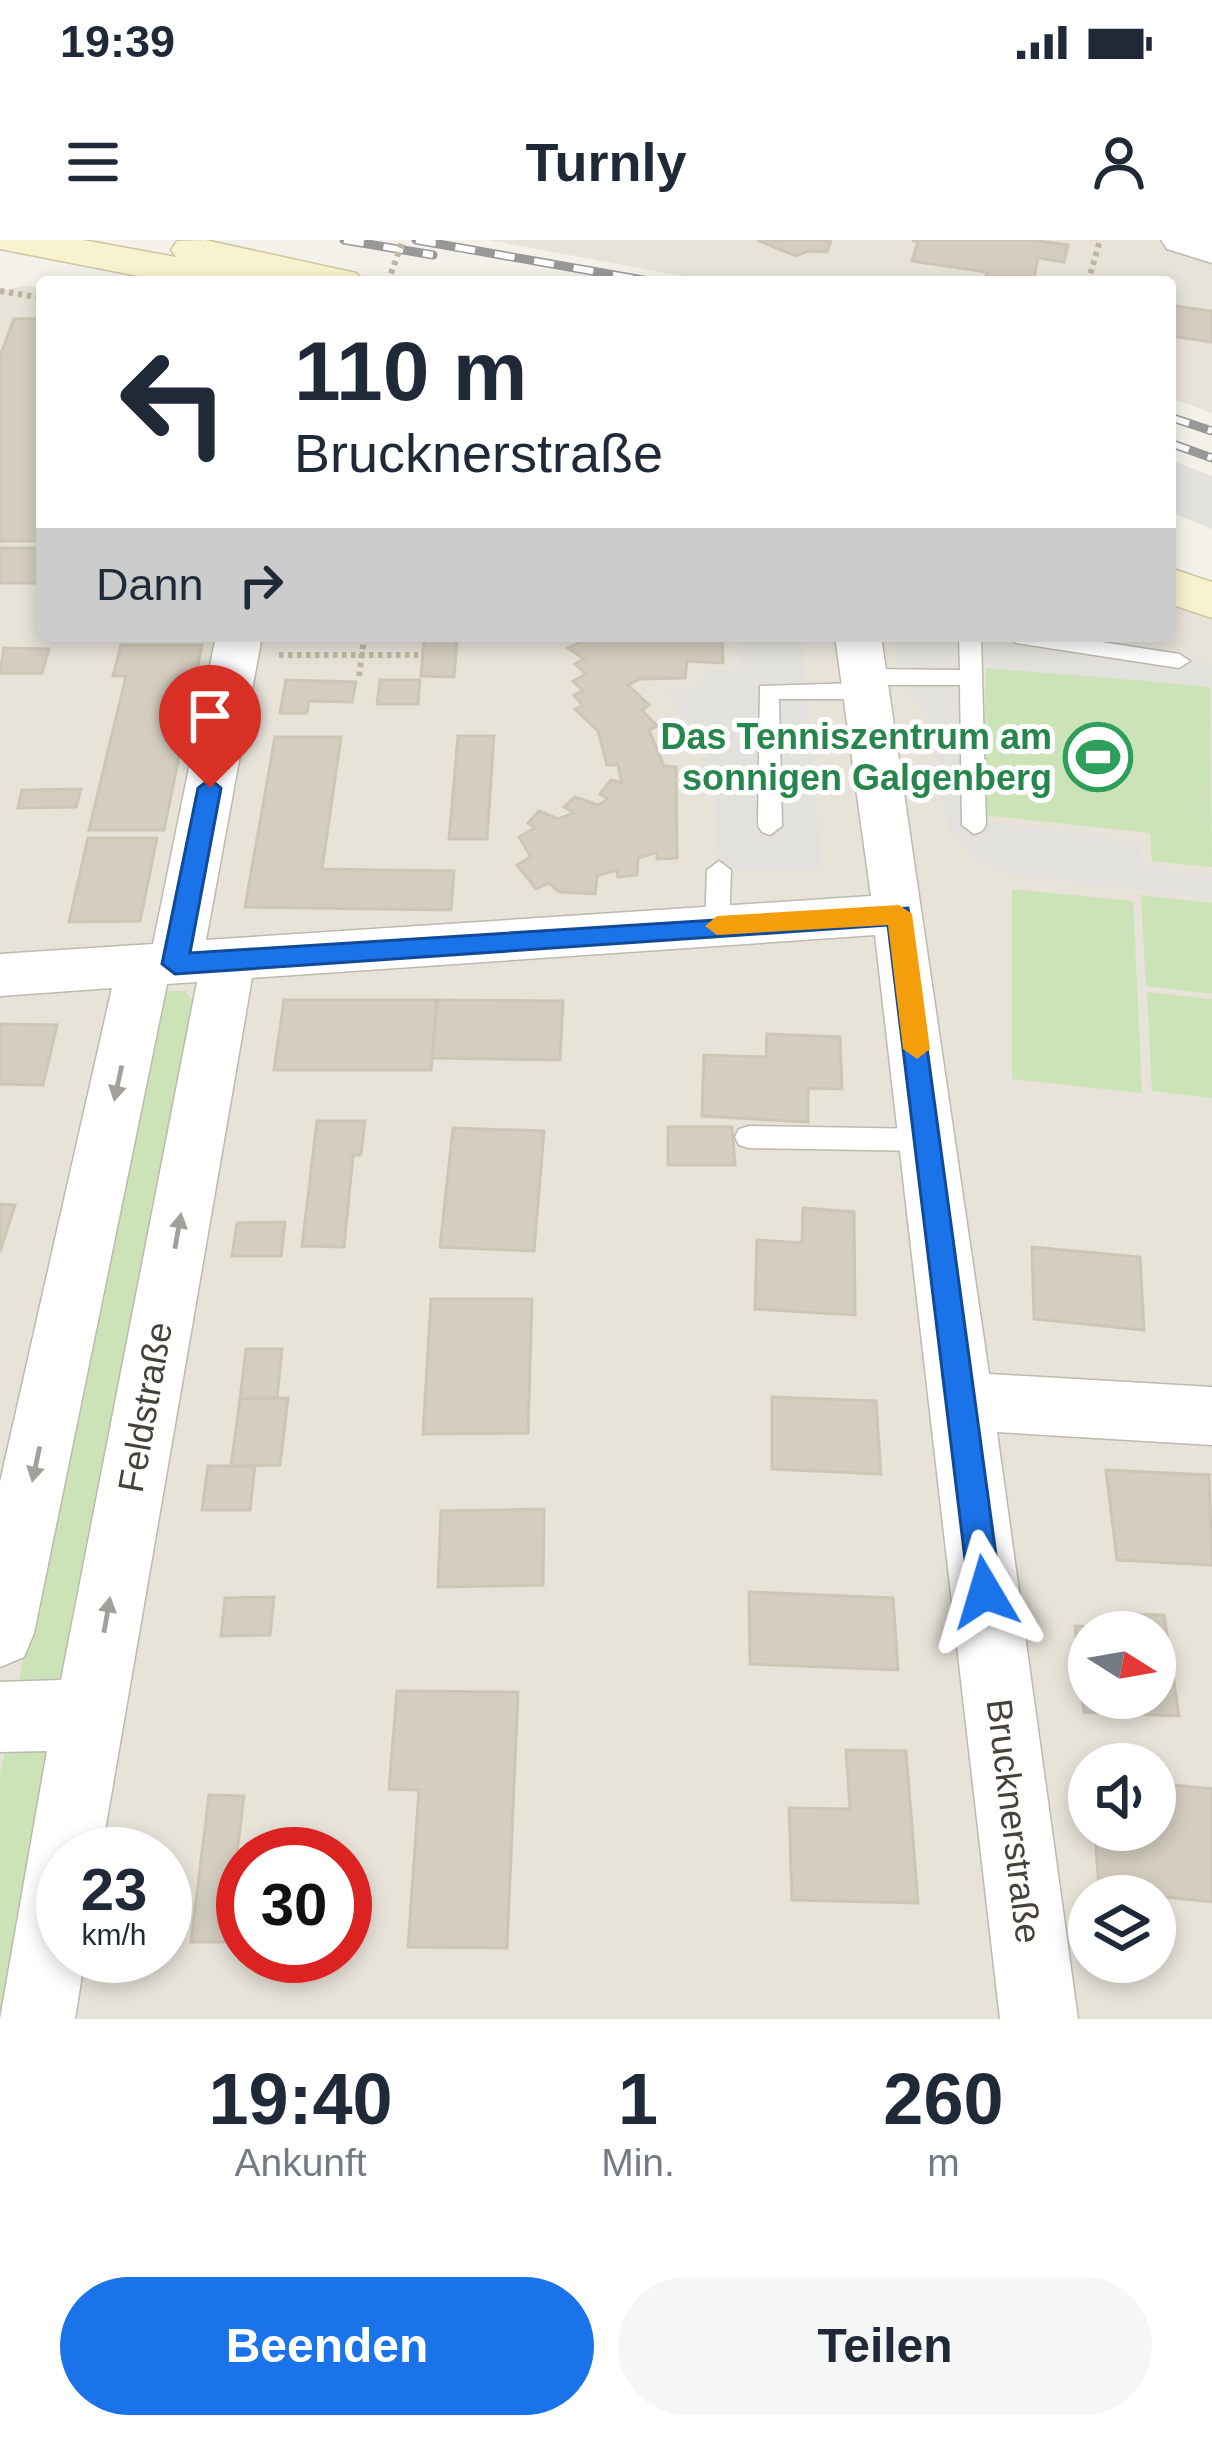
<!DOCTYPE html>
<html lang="de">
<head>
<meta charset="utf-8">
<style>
	:root { --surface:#fff; --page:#f6f6f7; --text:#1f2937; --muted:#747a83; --accent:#1a73e8 }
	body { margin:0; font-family:Arial,sans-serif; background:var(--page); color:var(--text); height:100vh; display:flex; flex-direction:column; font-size:45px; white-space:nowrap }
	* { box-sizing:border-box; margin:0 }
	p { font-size:39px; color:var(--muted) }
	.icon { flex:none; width:66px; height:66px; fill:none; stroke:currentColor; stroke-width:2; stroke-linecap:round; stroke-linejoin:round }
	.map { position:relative; height:1779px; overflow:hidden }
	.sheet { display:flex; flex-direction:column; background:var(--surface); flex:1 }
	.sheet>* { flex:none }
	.banner { position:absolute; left:36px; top:36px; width:1140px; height:366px; border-radius:12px; box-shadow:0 6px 18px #0003; background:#fff; color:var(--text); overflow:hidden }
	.needle { width:78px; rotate:101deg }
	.tools { position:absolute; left:1068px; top:1371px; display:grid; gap:24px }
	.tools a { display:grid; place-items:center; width:108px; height:108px; border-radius:50%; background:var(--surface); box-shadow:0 6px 18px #0003; font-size:60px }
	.speed { position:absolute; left:36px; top:1587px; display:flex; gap:24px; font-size:60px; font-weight:700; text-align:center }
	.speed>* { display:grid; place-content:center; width:156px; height:156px; border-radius:50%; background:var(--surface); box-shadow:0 6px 18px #0003; line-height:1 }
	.speed small { font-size:30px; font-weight:400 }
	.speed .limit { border:18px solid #d22; background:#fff; color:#111 }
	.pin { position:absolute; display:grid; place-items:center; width:102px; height:102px; color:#fff; margin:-123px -51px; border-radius:50% 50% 50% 0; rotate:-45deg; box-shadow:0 0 12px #0007 }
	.pin .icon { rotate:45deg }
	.me { position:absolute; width:132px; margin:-66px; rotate:353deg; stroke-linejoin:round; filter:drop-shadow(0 0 9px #0008) }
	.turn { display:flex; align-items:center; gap:42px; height:252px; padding:0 60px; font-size:54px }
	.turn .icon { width:156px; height:156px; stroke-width:2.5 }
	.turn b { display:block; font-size:84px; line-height:102px }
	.then { display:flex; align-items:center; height:114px; padding:0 60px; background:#0003; gap:24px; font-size:45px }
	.eta { display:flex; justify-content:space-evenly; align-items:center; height:204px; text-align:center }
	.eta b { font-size:72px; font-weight:700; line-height:84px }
	.button { display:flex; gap:24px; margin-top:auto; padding:24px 60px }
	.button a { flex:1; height:138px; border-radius:72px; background:var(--accent); color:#fff; font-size:48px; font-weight:700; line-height:138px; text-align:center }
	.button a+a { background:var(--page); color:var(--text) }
	.status { display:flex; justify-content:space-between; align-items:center; height:84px; padding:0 60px; background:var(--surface); direction:ltr }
	.status svg { height:33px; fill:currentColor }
	header { display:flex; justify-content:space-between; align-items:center; height:156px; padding:0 60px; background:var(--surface); font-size:54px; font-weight:700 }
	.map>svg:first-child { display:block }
	.residential { fill:#e7e3d9; fill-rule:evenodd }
	.green { fill:#cce3b7 }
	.parking { fill:#e2e1de }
	.building { fill:#d4cec1; stroke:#cec6b4; stroke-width:3; fill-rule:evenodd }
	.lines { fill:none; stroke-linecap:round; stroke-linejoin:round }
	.service-casing { stroke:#beb9ad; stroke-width:3 }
	.minor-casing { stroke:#beb9ad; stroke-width:3 }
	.tertiary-casing { stroke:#beb9ad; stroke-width:3 }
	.secondary-casing { stroke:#cec69e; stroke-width:3 }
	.path { stroke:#beb6a0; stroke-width:6; stroke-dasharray:4.5 4.5; stroke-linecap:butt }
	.service { fill:#fff; fill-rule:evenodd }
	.minor { fill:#fff; fill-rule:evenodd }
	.tertiary { fill:#fff; fill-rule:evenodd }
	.secondary { fill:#f9f2ce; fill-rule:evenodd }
	.rail-casing { stroke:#989898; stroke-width:9 }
	.rail { stroke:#fff; stroke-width:6; stroke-dasharray:20; stroke-linecap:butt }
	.path-bridge { stroke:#beb6a0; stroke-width:6; stroke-dasharray:4.5 4.5; stroke-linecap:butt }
	.oneway { fill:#a3a09c }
	.route { fill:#1a73e8; stroke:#114b97; stroke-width:3 }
	.slow { fill:#f59e0b }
	.labels { text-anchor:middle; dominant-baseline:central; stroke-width:10; stroke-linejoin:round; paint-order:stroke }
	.leisure-label { font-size:36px; font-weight:bold; fill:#27864d; stroke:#fff; text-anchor:end }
	.street-label { font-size:36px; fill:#474239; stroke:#fff }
</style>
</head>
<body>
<div class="status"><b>19:39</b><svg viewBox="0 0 49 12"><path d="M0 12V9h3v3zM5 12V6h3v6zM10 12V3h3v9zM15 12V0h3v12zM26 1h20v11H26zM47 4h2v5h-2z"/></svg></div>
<header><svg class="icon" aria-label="menu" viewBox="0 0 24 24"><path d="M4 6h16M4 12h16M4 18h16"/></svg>Turnly<svg class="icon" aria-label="person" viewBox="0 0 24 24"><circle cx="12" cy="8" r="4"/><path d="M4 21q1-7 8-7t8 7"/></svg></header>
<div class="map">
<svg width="1212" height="1779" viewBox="0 0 1212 1779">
	<rect width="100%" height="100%" fill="#f3f1ea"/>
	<g class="residential">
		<polygon points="488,0 1212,0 1212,173 1170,158 1170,42 714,42"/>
		<path d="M23,45L42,49V396H1170V355L1212,371V1779H0V52ZM1089,1392H1155V1458H1089ZM1089,1524H1155V1590H1089ZM63,1614H165V1716H63ZM243,1614H345V1716H243ZM1089,1656H1155V1722H1089Z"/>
	</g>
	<g class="green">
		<polygon points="986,425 1210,447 1212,627 1152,621 1150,593 982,575"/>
		<polygon points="1012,649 1133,661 1142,853 1012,839"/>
		<polygon points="1141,655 1212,663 1212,754 1146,746"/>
		<polygon points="167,751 185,751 194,762 0,1779 0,1535 154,757"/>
		<polygon points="1147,752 1212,759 1212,858 1152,851"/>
	</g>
	<g class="parking">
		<polygon points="1170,220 1212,236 1212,289 1170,272"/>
		<polygon points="738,396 802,396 822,629 719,630 714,544 668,449 702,448 703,430 739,431"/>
		<polygon points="893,396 1131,396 1212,425 1212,446 983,428 973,579 1138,602 1146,626 1212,637 1212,659 1006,634 975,616 949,589 940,552 937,499 924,470 901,441"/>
	</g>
	<g class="building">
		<polygon points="757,0 831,0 827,12 808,11 796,16"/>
		<polygon points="1032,0 1068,5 1064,22 1038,18 1033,42 985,42 987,32 912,21 918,2 912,0"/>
		<polygon points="1175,66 1212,71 1212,102 1171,96"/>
		<polygon points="14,79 42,79 42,301 0,301 0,116"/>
		<rect x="0" y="308" width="42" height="35"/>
		<polygon points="575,396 722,396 723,423 687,421 685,438 640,439 628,445 649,465 642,470 657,486 649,490 664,526 676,527 677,618 657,619 657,612 638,618 637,635 618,637 617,630 597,636 595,654 559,652 549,643 536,649 517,625 531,617 519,597 535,588 528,583 539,571 558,579 574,573 564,567 575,557 598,565 608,559 600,554 611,540 622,543 618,525 607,525 598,491 575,469 583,466 574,455 583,451 573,441 586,434 575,424 584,419 568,408 583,401"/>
		<polygon points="424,400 457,400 454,437 421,436"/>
		<polygon points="121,405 202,405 164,590 89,590 126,436 113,436"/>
		<polygon points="4,408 49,409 42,433 0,433"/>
		<polygon points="286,440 356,442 352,462 309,461 307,473 280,473"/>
		<polygon points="380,440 420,440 418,464 377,464"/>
		<polygon points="458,496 494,496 487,599 449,599"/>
		<polygon points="275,497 341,497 322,629 454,631 451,670 245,667"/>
		<polygon points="81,549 76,567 18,568 22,550"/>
		<polygon points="88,598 157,598 140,681 69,682"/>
		<polygon points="284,760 437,760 431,830 274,830"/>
		<polygon points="437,760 563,761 560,820 432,818"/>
		<polygon points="0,784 57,785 43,845 0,844"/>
		<polygon points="767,794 840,797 842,849 808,848 808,882 702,876 704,815 766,817"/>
		<polygon points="317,881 365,881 361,915 353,915 344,1007 302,1006"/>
		<polygon points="668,887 732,887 735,925 668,925"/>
		<polygon points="453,888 544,891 534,1011 440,1007"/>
		<polygon points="0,964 15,965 0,1012"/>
		<polygon points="803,968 854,972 855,1075 755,1069 757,1000 802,1003"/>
		<polygon points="285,982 281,1016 232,1016 237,983"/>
		<polygon points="1032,1007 1140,1017 1144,1090 1034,1079"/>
		<polygon points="431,1059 532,1059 528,1193 423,1194"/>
		<polygon points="246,1109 282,1109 277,1158 240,1159"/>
		<polygon points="772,1157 876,1161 881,1234 772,1229"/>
		<polygon points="288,1158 280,1225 231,1226 240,1159"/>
		<polygon points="208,1226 255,1226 250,1270 202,1270"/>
		<polygon points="1106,1230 1209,1235 1212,1325 1117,1320"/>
		<polygon points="544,1269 543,1345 438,1347 441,1271"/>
		<polygon points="749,1352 893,1358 898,1430 750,1424"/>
		<polygon points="274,1357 270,1395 221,1396 225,1358"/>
		<path d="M1126,1374L1164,1375L1179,1476L1084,1472L1075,1386L1127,1388ZM1089,1392H1155V1458H1089Z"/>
		<polygon points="397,1451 518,1452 507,1708 408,1707 419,1550 389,1549"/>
		<polygon points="846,1510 906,1511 918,1663 792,1660 789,1568 850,1569"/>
		<polygon points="1155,1543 1212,1549 1212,1662 1099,1650 1095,1590 1155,1590"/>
		<polygon points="209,1555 244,1556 226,1702 191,1702"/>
	</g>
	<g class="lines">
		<g class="service-casing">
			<g id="service">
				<polygon points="959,396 981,396 986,585 982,591 974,594 962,585 960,445 869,445 876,451 865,459 779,459 782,586 770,595 762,592 758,586 760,446 859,443 852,437 863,429 960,430"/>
				<polygon points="1005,396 1063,396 1179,414 1190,421 1179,428 1016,403"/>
				<polygon points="719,621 731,630 729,686 717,695 705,686 707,630"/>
				<polygon points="749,886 929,889 939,892 943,900 939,908 929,911 749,908 739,905 735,897 739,889"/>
			</g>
		</g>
		<g class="minor-casing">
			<polygon id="minor" points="216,396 262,396 206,700 871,656 835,396 881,396 989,1134 1212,1147 1212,1205 997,1192 1078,1779 1000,1779 875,695 252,738 101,1614 63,1614 63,1716 85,1716 75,1779 0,1779 47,1511 0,1512 0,1442 61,1440 197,742 167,744 34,1393 24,1417 0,1427 0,1242 112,748 0,756 0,714 153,704"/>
		</g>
		<g class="tertiary-casing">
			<polygon id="tertiary" points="1161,0 1212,0 1212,23 1167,9"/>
		</g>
		<g class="secondary-casing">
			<g id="secondary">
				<polygon points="0,0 83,0 176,17 171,10 177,1 205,0 356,33 363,42 280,42 256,37 260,42 169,42 0,9"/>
				<polygon points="1170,328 1212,342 1212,378 1170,364"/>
			</g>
		</g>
		<g class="path">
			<polyline points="1088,42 1100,0"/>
			<polyline points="0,51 42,58"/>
			<polyline points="279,415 418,415"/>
			<polyline points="359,436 364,398"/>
		</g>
		<use href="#service" class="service"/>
		<use href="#minor" class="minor"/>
		<use href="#tertiary" class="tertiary"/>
		<use href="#secondary" class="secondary"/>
		<g class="rail-casing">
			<g id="rail">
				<polyline points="344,0 433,15"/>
				<polyline points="416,0 654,42"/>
				<polyline points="1170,177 1212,191"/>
				<polyline points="1170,203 1212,218"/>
			</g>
		</g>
		<use href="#rail" class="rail"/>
		<polyline class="path-bridge" points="388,42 403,0"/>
	</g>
	<defs><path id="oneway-solid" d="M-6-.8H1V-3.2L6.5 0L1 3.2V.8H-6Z" transform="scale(3)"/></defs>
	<g class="oneway">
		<use href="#oneway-solid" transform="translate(118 843) rotate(102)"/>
		<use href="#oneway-solid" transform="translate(178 991) rotate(-80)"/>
		<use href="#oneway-solid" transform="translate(36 1224) rotate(102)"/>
		<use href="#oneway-solid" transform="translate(107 1375) rotate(-80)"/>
	</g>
	<polygon class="route" points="210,539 221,548 190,713 908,668 1001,1352 996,1363 985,1367 973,1363 969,1352 888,685 175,734 162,724 198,548"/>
	<polygon class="slow" points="899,665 912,674 930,809 917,819 903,809 888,685 717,695 705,686 717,676"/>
	<defs>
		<g id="stadium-ring" transform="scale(3.45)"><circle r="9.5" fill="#fff" stroke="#2e9e5b" stroke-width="1.5"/><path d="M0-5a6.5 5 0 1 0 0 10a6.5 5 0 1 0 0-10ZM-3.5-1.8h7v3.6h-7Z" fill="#2e9e5b"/></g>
	</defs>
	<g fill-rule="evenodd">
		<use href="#stadium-ring" x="1098" y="517"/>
	</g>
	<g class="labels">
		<g class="leisure-label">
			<text x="1052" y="496">Das Tenniszentrum am<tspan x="1052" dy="41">sonnigen Galgenberg</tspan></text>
		</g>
		<g class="street-label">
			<text transform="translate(145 1167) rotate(-80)">Feldstraße</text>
			<text transform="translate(1014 1581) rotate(83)">Brucknerstraße</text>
		</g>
	</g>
</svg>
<div class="tools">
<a><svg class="needle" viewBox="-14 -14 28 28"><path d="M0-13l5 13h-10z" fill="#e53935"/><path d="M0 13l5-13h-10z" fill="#747a83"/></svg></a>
<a><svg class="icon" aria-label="sound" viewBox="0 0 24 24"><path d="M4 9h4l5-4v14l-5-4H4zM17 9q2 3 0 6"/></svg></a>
<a><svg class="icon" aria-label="layers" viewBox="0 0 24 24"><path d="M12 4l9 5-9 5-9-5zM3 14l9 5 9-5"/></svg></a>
</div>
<div class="speed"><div>23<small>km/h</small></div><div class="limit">30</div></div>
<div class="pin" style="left:210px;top:548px;background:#d93025"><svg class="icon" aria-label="arrive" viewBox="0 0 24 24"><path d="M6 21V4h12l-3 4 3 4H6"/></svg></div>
<svg class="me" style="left:985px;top:1352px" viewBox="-20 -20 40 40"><path d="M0-17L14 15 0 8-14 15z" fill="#1a73e8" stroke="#fff" stroke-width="4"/></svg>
<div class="banner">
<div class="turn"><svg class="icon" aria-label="left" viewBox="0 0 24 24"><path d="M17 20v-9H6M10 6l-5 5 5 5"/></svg><div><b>110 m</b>Brucknerstraße</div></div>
<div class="then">Dann<svg class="icon" aria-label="right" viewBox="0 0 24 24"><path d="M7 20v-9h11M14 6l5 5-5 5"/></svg></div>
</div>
</div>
<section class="sheet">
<div class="eta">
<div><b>19:40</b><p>Ankunft</p></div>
<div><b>1</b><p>Min.</p></div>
<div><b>260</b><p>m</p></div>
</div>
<div class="button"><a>Beenden</a><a>Teilen</a></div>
</section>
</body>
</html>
